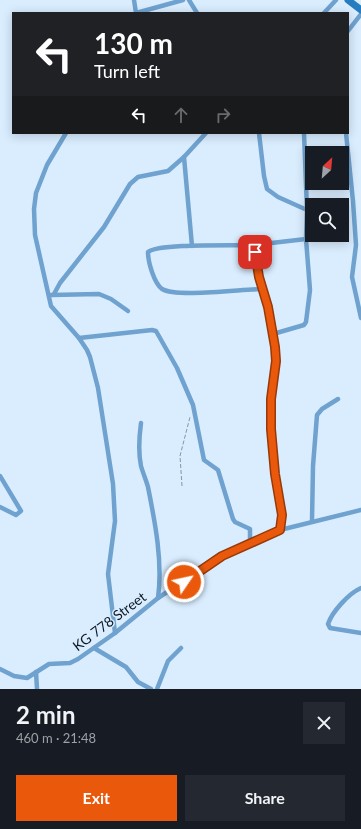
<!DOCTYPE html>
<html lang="en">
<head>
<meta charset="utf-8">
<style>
	:root { --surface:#171b24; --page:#242831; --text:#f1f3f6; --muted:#9ea1a6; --accent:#ea580c }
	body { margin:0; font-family:Lato,sans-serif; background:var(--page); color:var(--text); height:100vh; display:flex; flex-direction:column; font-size:15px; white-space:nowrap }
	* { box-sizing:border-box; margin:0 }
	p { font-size:13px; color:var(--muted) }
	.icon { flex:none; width:22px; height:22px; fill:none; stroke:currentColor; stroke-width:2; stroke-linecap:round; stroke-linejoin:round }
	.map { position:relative; height:689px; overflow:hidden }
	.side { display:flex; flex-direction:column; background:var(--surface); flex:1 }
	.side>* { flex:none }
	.banner { position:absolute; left:12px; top:12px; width:337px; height:122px; border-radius:0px; box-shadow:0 2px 10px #0003; background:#202124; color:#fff; overflow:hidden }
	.needle { width:26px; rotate:26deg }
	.tools { position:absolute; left:305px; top:146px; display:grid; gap:8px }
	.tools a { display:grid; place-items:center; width:44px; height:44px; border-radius:0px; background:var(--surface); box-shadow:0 2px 10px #0003; font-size:20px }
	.pin { position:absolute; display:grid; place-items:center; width:34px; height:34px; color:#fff; margin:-17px; border-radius:8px; box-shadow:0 2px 6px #0006 }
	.me { position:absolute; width:44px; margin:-22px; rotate:56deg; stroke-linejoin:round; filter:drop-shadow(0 0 3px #0008) }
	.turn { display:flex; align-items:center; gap:14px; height:84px; padding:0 16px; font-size:18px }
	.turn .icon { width:52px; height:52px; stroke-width:2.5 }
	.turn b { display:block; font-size:28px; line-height:34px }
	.lanes { display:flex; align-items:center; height:38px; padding:0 16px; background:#0003; justify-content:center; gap:20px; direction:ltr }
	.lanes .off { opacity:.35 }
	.round { display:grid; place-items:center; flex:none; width:42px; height:42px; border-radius:0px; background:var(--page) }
	.head { display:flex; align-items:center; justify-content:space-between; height:68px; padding:0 16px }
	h1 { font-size:24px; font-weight:700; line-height:30px }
	.primary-button { display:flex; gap:8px; margin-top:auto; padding:8px 16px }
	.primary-button a { flex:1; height:46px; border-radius:0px; background:var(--accent); color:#fff; font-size:16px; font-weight:700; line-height:46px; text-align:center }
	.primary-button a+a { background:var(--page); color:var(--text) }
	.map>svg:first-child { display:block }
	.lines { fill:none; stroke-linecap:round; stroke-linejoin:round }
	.path { stroke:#8596a5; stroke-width:1; stroke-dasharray:4 2; stroke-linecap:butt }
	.street { stroke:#6fa2cf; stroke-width:4.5 }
	.secondary { stroke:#257dbf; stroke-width:7 }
	.route-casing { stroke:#983908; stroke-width:10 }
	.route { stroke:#ea580c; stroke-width:7 }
	.labels { text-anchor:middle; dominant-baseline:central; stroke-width:3; stroke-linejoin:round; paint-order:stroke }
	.street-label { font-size:14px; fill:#0c1822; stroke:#d9edff }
</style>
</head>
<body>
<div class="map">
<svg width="361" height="689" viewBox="0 0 361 689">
	<rect width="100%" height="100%" fill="#d9edff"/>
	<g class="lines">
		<polyline class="path" points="182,486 180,456 190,417"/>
		<g class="street">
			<polyline points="134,0 136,13"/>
			<polyline points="189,0 197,13"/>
			<polyline points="136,13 183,0"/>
			<polyline points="324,13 336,0"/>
			<polyline points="348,31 361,14"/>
			<polyline points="66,133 47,165 36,193 34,209 35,235 51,306 79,338 87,350 90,357 98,388 113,484 115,521 108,574 115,633"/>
			<polyline points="304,133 307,210"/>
			<polyline points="346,133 353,201 356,245 352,277 361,318"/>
			<polyline points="254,245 306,239 307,210 278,197 267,189 264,176 259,133"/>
			<polyline points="192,246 184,157 206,133"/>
			<path d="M264,289C243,289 177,298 162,289C154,283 148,262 148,252C160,243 236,246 254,245C256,275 268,304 273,334C279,367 270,398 271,431C272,446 273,461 275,476C278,494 283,511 280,530"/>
			<polyline points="54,294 60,283 104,227 130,184 138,177 168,171 184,157"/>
			<polyline points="51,295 99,294 111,299 128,311"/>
			<polyline points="273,334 304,325 306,322 310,290 306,239"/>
			<polyline points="79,338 152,330 156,331 177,368 193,405 204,460 218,470 233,519 235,522 250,529 250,544"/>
			<path d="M141,423C139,438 138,452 141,466C143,473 146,480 148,487C155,522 163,562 158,598"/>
			<polyline points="0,476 21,511 16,515 0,507"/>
			<polyline points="312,521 313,466 317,415 322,409 338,399"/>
			<path d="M361,588C349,593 332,612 328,624L330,628L361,633"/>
			<polyline points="94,648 126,667 138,682 151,689"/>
			<polyline points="0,669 14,676 27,678 49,664 70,663 78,659 115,633 158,598 222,556 280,530 361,510"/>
			<polyline points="36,672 37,689"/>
			<polyline points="157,689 168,661 181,648"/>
		</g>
		<polyline class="secondary" points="348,0 361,10"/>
	</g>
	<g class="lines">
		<g class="route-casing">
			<polyline id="route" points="184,582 222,556 280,530 282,515 275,474 271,429 271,399 276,361 275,347 268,307 259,277 255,252"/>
		</g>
		<use href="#route" class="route"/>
	</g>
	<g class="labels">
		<g class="street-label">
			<text transform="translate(109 621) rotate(-37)">KG 778 Street</text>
		</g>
	</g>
</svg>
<div class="tools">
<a><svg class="needle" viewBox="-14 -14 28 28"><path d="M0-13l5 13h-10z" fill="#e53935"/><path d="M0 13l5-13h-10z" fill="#9ea1a6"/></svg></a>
<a><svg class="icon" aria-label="search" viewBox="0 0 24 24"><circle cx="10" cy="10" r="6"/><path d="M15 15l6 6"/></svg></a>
</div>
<div class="pin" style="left:255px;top:252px;background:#d93025"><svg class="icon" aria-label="arrive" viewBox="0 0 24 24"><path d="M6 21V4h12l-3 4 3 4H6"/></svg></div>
<svg class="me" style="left:184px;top:582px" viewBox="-20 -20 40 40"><circle r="17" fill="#ea580c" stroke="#fff" stroke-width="3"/><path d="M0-11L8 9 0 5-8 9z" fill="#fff"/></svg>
<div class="banner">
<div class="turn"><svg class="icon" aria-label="left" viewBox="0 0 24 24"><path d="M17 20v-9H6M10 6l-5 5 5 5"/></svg><div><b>130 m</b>Turn left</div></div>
<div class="lanes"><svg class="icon" aria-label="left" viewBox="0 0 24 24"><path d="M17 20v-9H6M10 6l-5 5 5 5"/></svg><svg class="icon off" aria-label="ahead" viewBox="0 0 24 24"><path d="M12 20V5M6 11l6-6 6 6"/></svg><svg class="icon off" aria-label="right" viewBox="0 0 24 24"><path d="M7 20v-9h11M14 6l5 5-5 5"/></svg></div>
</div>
</div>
<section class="side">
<div class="head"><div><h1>2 min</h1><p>460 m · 21:48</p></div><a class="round"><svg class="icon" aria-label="close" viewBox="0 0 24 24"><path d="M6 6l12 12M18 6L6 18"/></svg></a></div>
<div class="primary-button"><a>Exit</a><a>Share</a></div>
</section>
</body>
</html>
